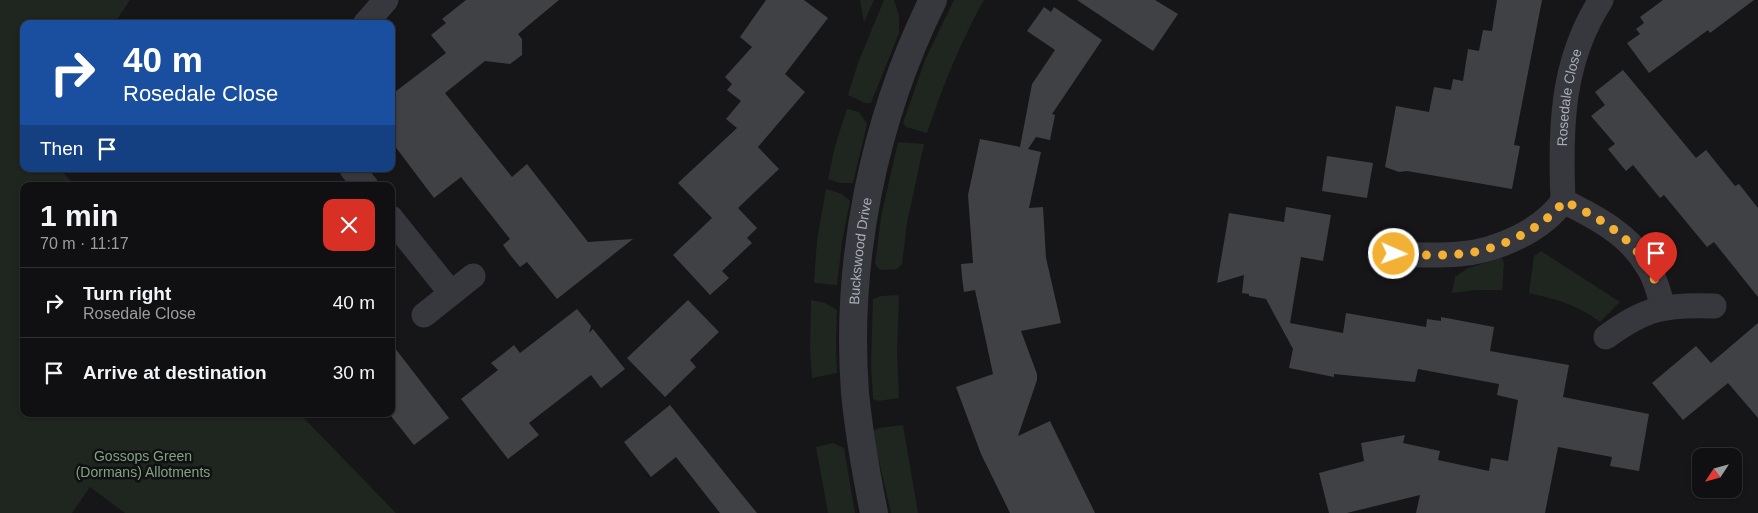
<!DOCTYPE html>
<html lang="en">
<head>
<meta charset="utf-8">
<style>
	:root { --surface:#101012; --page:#19191b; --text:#f1f3f6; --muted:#9c9d9f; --line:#303032 }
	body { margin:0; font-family:Helvetica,sans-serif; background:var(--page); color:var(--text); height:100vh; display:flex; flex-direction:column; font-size:19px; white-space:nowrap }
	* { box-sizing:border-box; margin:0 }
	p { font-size:16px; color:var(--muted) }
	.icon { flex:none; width:28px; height:28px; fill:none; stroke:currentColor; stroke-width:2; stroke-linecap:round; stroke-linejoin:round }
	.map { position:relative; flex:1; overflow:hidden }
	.sheet { position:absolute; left:20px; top:182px; width:375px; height:235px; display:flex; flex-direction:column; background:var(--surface); border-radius:10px; box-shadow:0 1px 4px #0004,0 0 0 1px var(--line) }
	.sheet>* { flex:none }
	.hud { position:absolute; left:20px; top:20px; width:375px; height:152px; border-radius:10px; box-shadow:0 1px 4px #0004,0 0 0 1px var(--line); background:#1a4fa0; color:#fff; overflow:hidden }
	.needle { width:32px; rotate:234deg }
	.buttons { position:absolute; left:1692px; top:448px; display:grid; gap:10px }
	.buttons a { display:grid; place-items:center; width:50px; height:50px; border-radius:10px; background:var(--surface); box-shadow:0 1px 4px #0004,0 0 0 1px var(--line); font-size:25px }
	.pin { position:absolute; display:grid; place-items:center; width:42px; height:42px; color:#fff; margin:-51px -21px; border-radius:50% 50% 50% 0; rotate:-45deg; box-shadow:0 0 5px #0007 }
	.pin .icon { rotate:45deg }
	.me { position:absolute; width:55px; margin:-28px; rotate:92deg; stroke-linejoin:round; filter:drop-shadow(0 0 4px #0008) }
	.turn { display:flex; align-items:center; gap:18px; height:105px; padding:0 20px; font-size:22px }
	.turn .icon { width:65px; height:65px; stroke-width:2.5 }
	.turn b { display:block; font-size:35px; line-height:42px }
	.then { display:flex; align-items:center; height:48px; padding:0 20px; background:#0003; gap:10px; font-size:19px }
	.round { display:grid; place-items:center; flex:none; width:52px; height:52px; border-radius:10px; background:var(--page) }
	.head { display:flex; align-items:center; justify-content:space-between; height:85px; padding:0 20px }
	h1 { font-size:30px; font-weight:800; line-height:38px }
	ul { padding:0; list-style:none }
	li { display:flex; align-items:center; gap:15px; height:70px; padding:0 20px; border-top:1px solid var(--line) }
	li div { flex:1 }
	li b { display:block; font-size:19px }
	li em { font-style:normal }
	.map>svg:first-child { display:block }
	.green { fill:#1e261f }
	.building { fill:#404145 }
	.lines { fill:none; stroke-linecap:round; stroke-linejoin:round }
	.minor { stroke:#37383d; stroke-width:25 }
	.tertiary { stroke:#37383d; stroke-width:28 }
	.route { stroke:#f2b134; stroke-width:9; stroke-dasharray:0 16.2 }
	.labels { text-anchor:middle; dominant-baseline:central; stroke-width:5; stroke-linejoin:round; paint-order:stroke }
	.street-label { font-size:14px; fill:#a8adb8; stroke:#111113 }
	.park-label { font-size:14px; fill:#7fa381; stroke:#111113 }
</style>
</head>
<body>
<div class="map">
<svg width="1758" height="513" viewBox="0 0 1758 513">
	<rect width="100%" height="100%" fill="#161618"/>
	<g class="green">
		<polygon points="0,0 130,0 114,24 24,24 24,169 59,169 76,186 24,186 24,414 300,414 396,513 125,513 90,487 72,513 0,513"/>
		<polygon points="860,0 874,0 864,22"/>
		<polygon points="884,0 894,0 899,16 899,33 871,103 865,103 848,95 858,63"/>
		<path d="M954,0H984C960,42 943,86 927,133L906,127L903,123L925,60Z"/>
		<polygon points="847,109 859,112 867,124 853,183 840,183 828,179 835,146"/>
		<polygon points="898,142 924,144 907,223 902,264 897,269 880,270 875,264 881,217"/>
		<polygon points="826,189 842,194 850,201 842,242 837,285 814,283 817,240"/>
		<path d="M1541,251L1620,302L1600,322C1578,305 1556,299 1529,293L1534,256Z"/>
		<polygon points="1502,258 1504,264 1502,290 1475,290 1452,293 1455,277 1468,268"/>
		<polygon points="899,295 897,351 899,398 878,401 873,399 871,365 873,299 881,296"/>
		<polygon points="811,300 825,303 837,310 836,341 837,373 812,378 810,350"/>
		<polygon points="903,425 918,513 891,513 872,431 879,428"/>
		<polygon points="833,443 844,448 855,513 828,513 816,447"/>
	</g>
	<g class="building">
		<polygon points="466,0 559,0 518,34 522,39 522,55 510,64 485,61 445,93 512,177 527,164 588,242 633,239 557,299 527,262 520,267 511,256 503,245 510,239 461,177 434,198 391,141 391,95 446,53 431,35 446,23 442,19"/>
		<polygon points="766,0 804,0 828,18 785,74 805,92 758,147 779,169 738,208 757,228 747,238 752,243 722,271 729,278 710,295 673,255 712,218 678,183 737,128 726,119 741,101 727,90 732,84 725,77 752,47 740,37"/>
		<polygon points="1077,0 1155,0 1178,14 1153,51"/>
		<polygon points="1497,0 1542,0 1514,145 1520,146 1512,189 1407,171 1399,172 1385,167 1396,106 1429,112 1434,87 1451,90 1453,79 1463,81 1468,49 1479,51 1483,30 1492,31"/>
		<polygon points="1663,0 1754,0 1710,33 1708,30 1649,73 1627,43 1640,34 1636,29 1644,23 1640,17"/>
		<polygon points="1044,7 1051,12 1054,7 1102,40 1052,114 1055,115 1050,140 1036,137 1028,149 1041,152 1029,208 1043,207 1046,258 1061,323 1021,331 1037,374 1037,380 1018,436 1050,421 1095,513 1010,513 981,454 956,387 993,374 975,290 964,292 962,277 961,264 973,263 968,195 980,139 1020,147 1032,84 1055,50 1027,31"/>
		<polygon points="1623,70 1696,158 1706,150 1735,186 1739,184 1758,208 1758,297 1714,242 1707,247 1664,195 1660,198 1633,165 1626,171 1608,149 1615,144 1591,116 1605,105 1595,92"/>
		<polygon points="1327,156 1373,163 1367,198 1322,191"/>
		<polygon points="1286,207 1331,215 1323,261 1301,257 1290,323 1343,333 1346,313 1426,327 1427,319 1441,321 1441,317 1494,327 1490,351 1569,365 1563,397 1649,414 1639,471 1610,466 1612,457 1558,447 1545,513 1416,513 1420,495 1347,513 1329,513 1319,473 1364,461 1361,443 1405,435 1403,443 1440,451 1438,460 1489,471 1491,458 1508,461 1518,400 1497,395 1499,384 1418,369 1415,382 1334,374 1334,377 1289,368 1293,349 1266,299 1249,296 1249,294 1242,293 1244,275 1217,283 1229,213 1284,222"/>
		<polygon points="688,300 719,332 690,360 696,367 665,397 627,358"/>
		<polygon points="577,309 591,326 589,333 593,329 625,369 601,388 591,375 529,423 539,435 508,459 461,399 498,370 491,363 503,354 514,345 520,353"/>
		<polygon points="1758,323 1758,418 1728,383 1683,420 1652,383 1696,346 1711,363"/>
		<polygon points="391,343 449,418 414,445 391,416"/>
		<polygon points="670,405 739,491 757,513 720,513 676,457 651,477 624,442"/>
	</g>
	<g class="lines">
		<g class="minor">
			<polyline points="365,24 386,0"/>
			<polyline points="352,169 366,186"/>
			<path id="s1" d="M1563,201C1560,129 1561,62 1601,0"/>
			<polyline points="391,218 451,293"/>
			<path d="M1394,254C1416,255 1438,256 1460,254C1496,251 1542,231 1563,201C1596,217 1630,235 1648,267C1656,279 1659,294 1663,307"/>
			<polyline points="424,315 473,276"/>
			<path d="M1606,337C1645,308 1665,304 1714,306"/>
		</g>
		<path class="tertiary" id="s2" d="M874,513C866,473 859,434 855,393C845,260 874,119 933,0"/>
	</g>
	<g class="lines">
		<path class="route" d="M1394,254C1416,255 1438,256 1460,254C1496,251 1542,230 1564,201C1604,220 1638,240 1656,283"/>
	</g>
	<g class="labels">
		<g class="street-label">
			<text stroke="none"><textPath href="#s1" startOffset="104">Rosedale Close</textPath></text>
			<text stroke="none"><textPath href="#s2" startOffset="264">Buckswood Drive</textPath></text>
		</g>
		<g class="park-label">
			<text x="143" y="456">Gossops Green<tspan x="143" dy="16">(Dormans) Allotments</tspan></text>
		</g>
	</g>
</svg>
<div class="buttons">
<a><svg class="needle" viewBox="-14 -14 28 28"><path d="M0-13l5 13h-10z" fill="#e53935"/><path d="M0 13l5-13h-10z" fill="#9c9d9f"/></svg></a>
</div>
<div class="pin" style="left:1656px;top:283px;background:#d93025"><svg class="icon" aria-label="arrive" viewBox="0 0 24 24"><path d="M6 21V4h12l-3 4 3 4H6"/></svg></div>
<svg class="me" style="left:1394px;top:254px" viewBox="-20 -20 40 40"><circle r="17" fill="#f2b134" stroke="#fff" stroke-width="3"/><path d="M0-11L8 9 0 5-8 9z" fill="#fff"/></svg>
<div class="hud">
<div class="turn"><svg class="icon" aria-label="right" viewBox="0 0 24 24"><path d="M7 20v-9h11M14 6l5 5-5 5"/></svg><div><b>40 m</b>Rosedale Close</div></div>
<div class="then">Then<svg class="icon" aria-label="arrive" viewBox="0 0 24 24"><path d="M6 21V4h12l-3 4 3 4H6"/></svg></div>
</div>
<section class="sheet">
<div class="head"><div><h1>1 min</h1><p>70 m · 11:17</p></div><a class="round" style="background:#d93025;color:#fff"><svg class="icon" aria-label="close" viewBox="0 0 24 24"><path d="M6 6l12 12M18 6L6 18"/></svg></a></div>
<ul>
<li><svg class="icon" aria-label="right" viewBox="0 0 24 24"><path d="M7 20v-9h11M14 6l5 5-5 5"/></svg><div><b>Turn right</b><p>Rosedale Close</p></div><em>40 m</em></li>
<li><svg class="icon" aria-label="arrive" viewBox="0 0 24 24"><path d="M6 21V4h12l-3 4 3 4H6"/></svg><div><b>Arrive at destination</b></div><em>30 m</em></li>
</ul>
</section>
</div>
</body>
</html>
